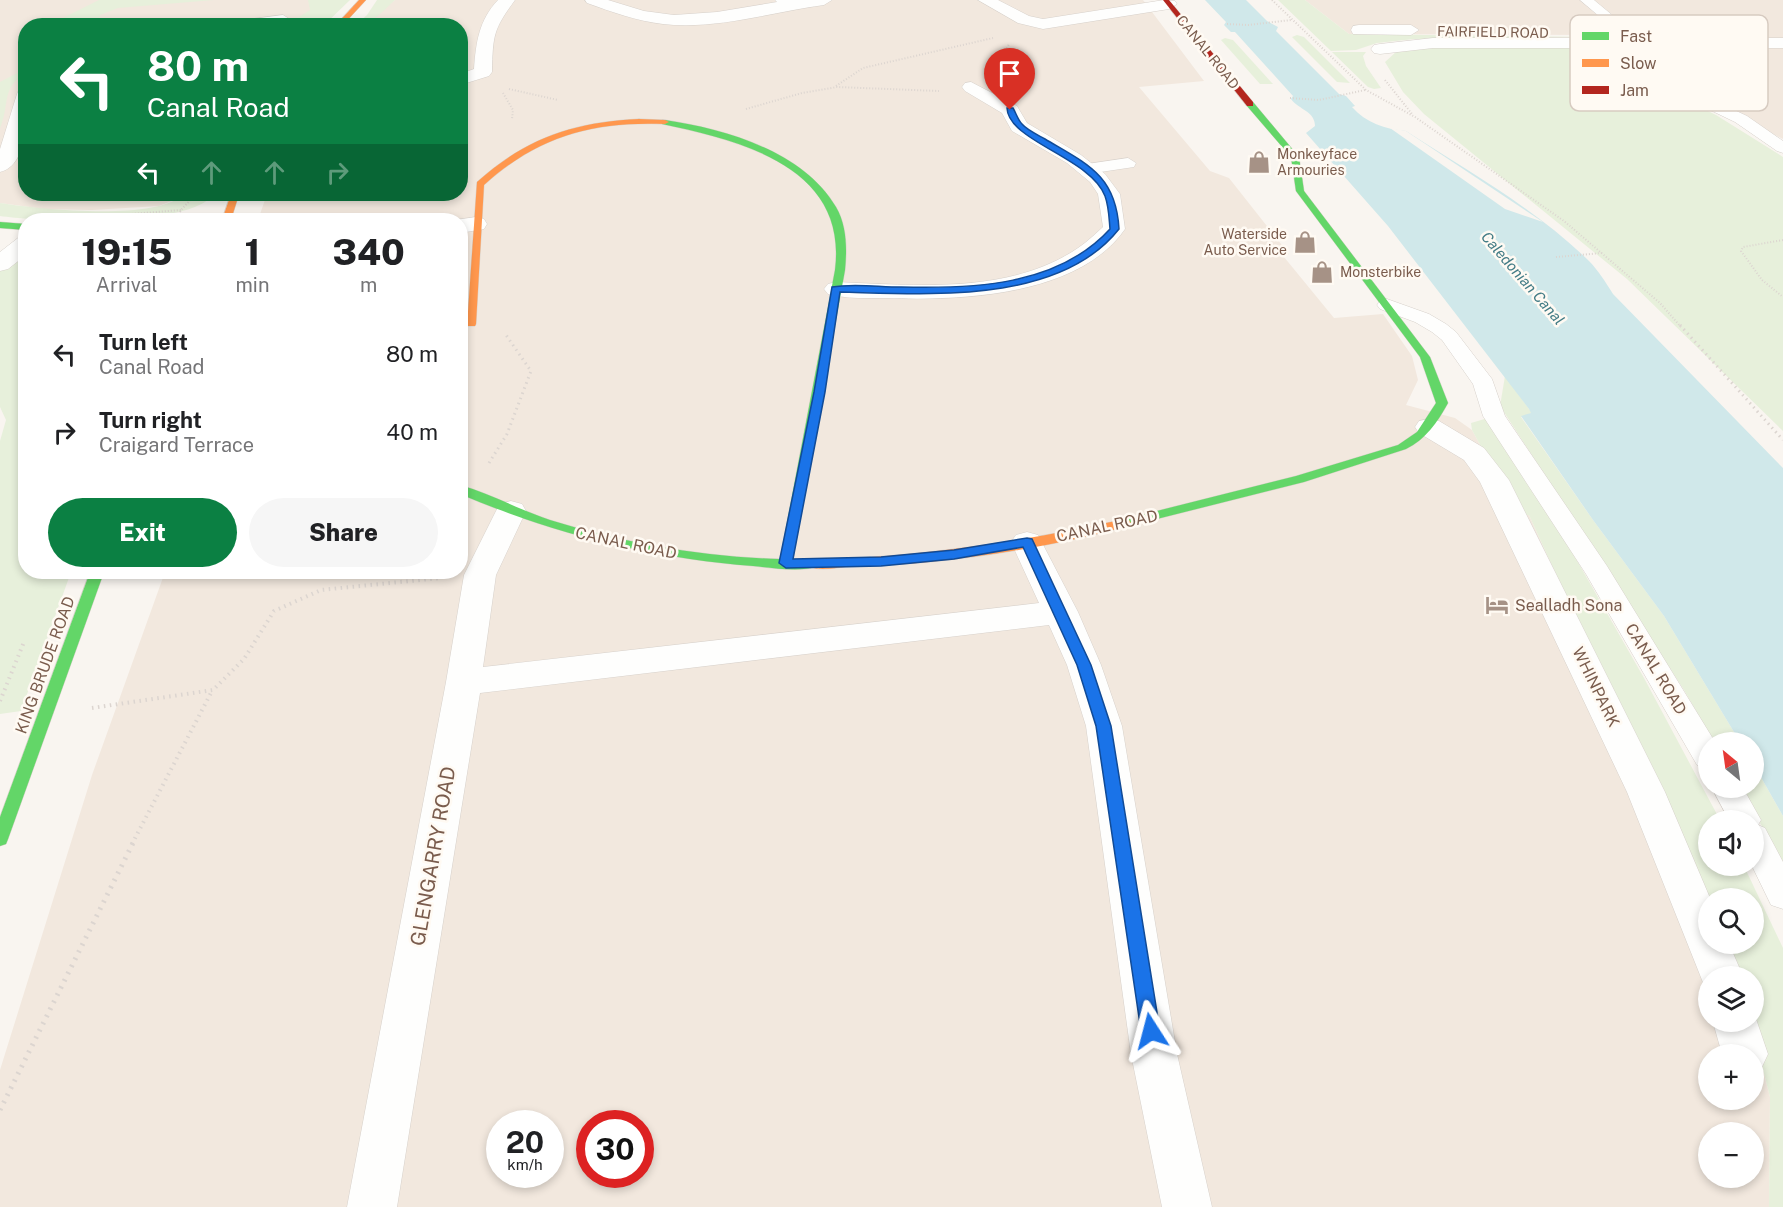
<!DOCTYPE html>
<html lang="en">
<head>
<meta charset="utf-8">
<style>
	:root { --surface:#fff; --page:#f6f6f6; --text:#202124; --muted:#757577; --accent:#0b8043 }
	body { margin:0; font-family:"Public Sans",sans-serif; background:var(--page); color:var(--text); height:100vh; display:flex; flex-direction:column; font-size:22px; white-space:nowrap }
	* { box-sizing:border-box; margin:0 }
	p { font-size:20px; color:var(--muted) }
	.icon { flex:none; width:33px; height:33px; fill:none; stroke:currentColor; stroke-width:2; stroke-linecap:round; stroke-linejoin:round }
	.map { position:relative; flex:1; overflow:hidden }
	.sheet { position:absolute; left:18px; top:213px; width:450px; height:366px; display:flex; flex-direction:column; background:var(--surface); border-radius:24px; box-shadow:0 3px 9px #0003 }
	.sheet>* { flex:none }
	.banner { position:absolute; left:18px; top:18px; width:450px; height:183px; border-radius:24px; box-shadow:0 3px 9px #0003; background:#0b8043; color:#fff; overflow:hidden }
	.needle { width:39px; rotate:331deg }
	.buttons { position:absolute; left:1698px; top:732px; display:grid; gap:12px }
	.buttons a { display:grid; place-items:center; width:66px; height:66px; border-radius:50%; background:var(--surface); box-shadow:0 3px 9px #0003; font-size:30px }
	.speed { position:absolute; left:486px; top:1110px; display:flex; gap:12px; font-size:30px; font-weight:700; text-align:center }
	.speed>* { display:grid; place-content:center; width:78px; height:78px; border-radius:50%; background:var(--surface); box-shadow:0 3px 9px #0003; line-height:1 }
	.speed small { font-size:15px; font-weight:400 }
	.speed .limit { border:9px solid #d22; background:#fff; color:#111 }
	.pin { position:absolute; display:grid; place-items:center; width:51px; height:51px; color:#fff; margin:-62px -26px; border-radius:50% 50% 50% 0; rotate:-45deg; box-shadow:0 0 6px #0007 }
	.pin .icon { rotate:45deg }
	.me { position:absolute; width:66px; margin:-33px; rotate:351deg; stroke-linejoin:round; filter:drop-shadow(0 0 4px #0008) }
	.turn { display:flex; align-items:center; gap:21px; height:126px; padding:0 30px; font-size:27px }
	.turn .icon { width:78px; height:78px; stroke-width:2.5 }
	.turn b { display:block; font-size:42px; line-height:51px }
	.lanes { display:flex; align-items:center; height:57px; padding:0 30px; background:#0003; justify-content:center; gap:30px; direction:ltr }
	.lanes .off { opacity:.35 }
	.eta { display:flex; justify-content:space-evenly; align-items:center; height:102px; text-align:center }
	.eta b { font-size:36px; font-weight:800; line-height:42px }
	.primary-button { display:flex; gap:12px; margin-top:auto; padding:12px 30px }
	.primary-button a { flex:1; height:69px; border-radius:36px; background:var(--accent); color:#fff; font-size:24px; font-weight:800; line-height:69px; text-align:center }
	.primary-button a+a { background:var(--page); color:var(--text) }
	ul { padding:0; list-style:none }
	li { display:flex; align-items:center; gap:18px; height:78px; padding:0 30px }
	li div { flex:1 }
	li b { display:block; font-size:22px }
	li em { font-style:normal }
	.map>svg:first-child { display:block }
	.residential { fill:#f2e8de; fill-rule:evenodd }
	.green { fill:#e7f0db }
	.water { fill:#d0e8ea }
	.pier { fill:#f9f5f0 }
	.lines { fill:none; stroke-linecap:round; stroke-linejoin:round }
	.lane-casing { stroke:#d7d1cb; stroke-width:1 }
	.street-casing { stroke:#d7d1cb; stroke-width:1 }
	.fast-casing { stroke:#d9d2cb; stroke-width:1 }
	.slow-casing { stroke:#d9d2cb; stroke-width:1 }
	.jam-casing { stroke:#d9d2cb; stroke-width:1 }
	.path-far3 { stroke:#dcd5d0; stroke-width:2; stroke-dasharray:1 2; stroke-linecap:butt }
	.path-far2 { stroke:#dcd5d0; stroke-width:3; stroke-dasharray:1.5 4; stroke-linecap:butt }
	.path-far1 { stroke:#dcd5d0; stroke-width:4; stroke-dasharray:1.5 4.5; stroke-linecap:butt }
	.path { stroke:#dcd5d0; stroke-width:5; stroke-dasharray:2 6; stroke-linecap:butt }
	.lane { fill:#fefefd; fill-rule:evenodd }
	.street { fill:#fefefd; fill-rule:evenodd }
	.fast { fill:#63d668; fill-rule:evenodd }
	.slow { fill:#ff974d; fill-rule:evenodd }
	.jam { fill:#b3261e; fill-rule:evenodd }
	.route { fill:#1a73e8; stroke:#114b97; stroke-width:1.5 }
	.labels { text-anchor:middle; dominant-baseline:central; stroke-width:5; stroke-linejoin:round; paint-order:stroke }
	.far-street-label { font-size:14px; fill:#7a5c4d; stroke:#fffaf3 }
	.far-poi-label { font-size:14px; fill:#7a5c4d; stroke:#fffaf3; text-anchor:start }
	.far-water-label { font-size:15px; font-style:italic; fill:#437c86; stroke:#fffaf3 }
	.street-label { font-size:16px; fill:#7a5c4d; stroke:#fffaf3 }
	.poi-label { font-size:16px; fill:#7a5c4d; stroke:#fffaf3; text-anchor:start }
	.near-street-label { font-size:20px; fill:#7a5c4d; stroke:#fffaf3 }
	.key { fill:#fffaf3; stroke:#d7cbc1; stroke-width:1.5 }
	.key-label { font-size:16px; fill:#7a5c4d }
</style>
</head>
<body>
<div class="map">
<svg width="1783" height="1207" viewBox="0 0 1783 1207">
	<rect width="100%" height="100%" fill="#f9f5f0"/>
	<g class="residential">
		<polygon points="0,0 332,0 306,25 26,26 26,194 184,194 179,198 159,206 92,210 44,209 0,203"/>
		<path d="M395,0H1143L1204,81L1139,87L1210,171L1229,178L1289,254L1284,257L1334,318L1383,314L1412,356L1418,380L1406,405L1455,418L1472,430L1518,515H1529L1708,909V944H1724L1739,976H1708V1022H1751L1770,1097L1769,1207H0V1070L92,775L165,572H460V220H258L267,194H460V26L362,25ZM1708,1054H1754V1100H1708ZM500,1124H550V1174H500ZM590,1124H640V1174H590ZM1708,1132H1754V1178H1708Z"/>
		<polygon points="1305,0 1783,0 1783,139 1658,75 1609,35 1349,34"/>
	</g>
	<g class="green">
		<polygon points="99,0 214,0 118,8 100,15 98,25 67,25 61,19"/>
		<polygon points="308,0 350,0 324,25 286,26 287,19 299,17 310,10"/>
		<path d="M377,0H395C385,9 371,26 356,25L367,15Z"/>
		<polygon points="1278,0 1305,0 1349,34 1594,37 1414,39 1377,43 1356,50 1331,51"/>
		<polygon points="1297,35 1304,37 1350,83 1337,82 1292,37"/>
		<polygon points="1225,38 1233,40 1273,84 1260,84 1221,40"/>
		<polygon points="1566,46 1599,51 1610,55 1651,83 1716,115 1783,157 1783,431 1627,279 1424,114 1403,92 1385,62 1397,51 1435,47"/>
		<polygon points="1332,52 1366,52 1363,56 1366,66 1381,88 1374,89 1368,87"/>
		<path d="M25,69V74C1,87 10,105 0,128V82Z"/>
		<path d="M184,194H214C190,228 40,222 0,216V203C39,209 156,222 184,194Z"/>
		<polygon points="25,251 26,572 71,572 21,711 0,714 0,441 6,420 0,407 0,271"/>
		<polygon points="1505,376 1532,413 1521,417 1593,520 1664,616 1740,742 1714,742 1684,690 1500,406"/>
		<polygon points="1488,418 1567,543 1644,678 1720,820 1708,820 1708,866 1744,866 1783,948 1783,1207 1769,1207 1770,1097 1751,1022 1754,1022 1754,976 1739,976 1724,944 1754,944 1754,898 1708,898 1708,909 1529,515 1518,515 1472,430 1471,423"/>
		<polygon points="1754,765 1783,816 1783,863 1740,788 1754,788"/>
	</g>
	<path class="water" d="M1205,0H1246L1267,21L1278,27L1276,31L1339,94L1346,96L1355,106L1352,107C1366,123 1385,129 1406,131C1468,171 1536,209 1589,261C1598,270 1606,283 1613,294L1783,468V816L1754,765V742H1740L1664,616L1593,520L1521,416L1531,413L1529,409L1388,226L1306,133L1315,126C1315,111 1299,110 1291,99L1293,96L1235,32H1231L1224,25L1226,22Z"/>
	<polygon class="pier" points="1390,128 1406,131 1543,222 1505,209"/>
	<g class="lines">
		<g class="lane-casing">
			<g id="lane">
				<polygon points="1580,0 1594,0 1629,29 1617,37 1607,37 1605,34 1613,28"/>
				<polygon points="1601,38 1662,76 1747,116 1783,141 1783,153 1777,151 1735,122 1652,82 1596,45 1594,42 1596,39"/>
				<polygon points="1128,158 1136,163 1134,167 1087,174 1079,169 1087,164"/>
				<polygon points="1387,299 1429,314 1446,324 1456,332 1492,379 1505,416 1607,566 1715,742 1708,742 1708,769 1697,765 1586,574 1483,416 1473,384 1442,340 1432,332 1415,322 1380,309 1377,305 1380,301"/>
				<polygon points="1712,788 1743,788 1761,820 1758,825 1765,828 1783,862 1783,909 1771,905 1752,866 1754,866 1754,820 1729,820"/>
			</g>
		</g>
		<g class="street-casing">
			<g id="street">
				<path d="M498,0H515C493,30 493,35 492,72L489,76L460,85V74L474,69C476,42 479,20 498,0Z"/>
				<path d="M585,0H608L644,11L674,15L717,12L777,2L775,0H832L824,5C772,12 716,30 663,24C637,21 612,12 587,3Z"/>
				<polygon points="978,0 998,0 1029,16 1043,19 1164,0 1175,1 1177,4 1169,9 1043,29 1018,23"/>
				<polygon points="283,15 291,20 289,23 229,26 237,21"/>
				<polygon points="1359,25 1411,25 1419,30 1411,35 1353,34 1351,30 1353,26"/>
				<polygon points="1433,38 1783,38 1783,48 1433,48 1380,54 1374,53 1371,49 1374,45 1380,44"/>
				<path d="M971,82L1017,106L1027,123L1081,155L1105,174L1120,194L1125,229C1079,296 960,301 887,298C867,298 846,299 828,294L824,289L828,284L836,282C915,285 1009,295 1078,248C1087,242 1095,234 1103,227L1098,194L1090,182L1067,163L1012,131L1002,113L965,91L962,87L965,83Z"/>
				<path d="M26,89C26,112 30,165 0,172V149L17,94L19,90Z"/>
				<polygon points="476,217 484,219 487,224 484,229 460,233 460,220 455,220"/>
				<polygon points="26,236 26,255 8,269 0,271 0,252 18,238"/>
				<polygon points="1429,419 1439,421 1484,448 1509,480 1665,792 1710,898 1708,944 1729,944 1743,976 1708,976 1708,991 1706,990 1627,792 1480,482 1464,460 1419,433 1415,427 1419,421"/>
				<polygon points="511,501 522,504 526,511 496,575 483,667 1039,603 1011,542 1016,535 1027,532 1038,535 1078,612 1101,665 1122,726 1177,1054 1212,1207 1162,1207 1131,1054 1086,726 1067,665 1049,625 480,693 397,1207 347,1207 446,682 464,575 496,511 500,504"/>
				<polygon points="1754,1013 1768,1054 1761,1069 1754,1072 1754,1054 1722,1054 1713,1022 1754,1022"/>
			</g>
		</g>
		<g class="fast-casing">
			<g id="fast">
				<path d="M1247,102H1253L1299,157L1304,191L1430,357L1448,403C1437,423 1426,439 1406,449L1304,482L1125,527L1121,526L1119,523L1121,520L1296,476L1398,445L1417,432L1436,403L1420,357L1296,191L1291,157L1247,106Z"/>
				<path d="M665,120C725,129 803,151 836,207C847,226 847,249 845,270L793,559L817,561L819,564L817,567C798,572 772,568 753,566C651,558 554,534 460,494V485C491,494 520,510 550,520C625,543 702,557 780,559L835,270C848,167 742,141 662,124V120Z"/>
				<polygon points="0,222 26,224 26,230 0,228"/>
				<polygon points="90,572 104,572 8,839 6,844 0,846 0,817"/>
			</g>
		</g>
		<g class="slow-casing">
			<g id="slow">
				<polygon points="359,0 366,0 342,26 335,26"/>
				<path d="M639,119L665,120L669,122L665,124C593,121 538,136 484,185L476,324L475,326H467L477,182C526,138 574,122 639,119Z"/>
				<polygon points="231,194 239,194 231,220 222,220"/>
				<path d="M1125,519L1129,520L1131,523L1129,526C1038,550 940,565 845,567C834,568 813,572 805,564L812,560C918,557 1021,542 1125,519Z"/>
			</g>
		</g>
		<g class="jam-casing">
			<polygon id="jam" points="1163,0 1169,0 1253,102 1253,106 1247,106"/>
		</g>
		<g class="path-far3">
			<polyline points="1272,0 1366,90 1415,117 1564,221 1660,303 1681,327"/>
			<polyline points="1227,24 1248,25 1291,20"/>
			<polyline points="997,67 1009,44"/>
			<polyline points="1385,80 1412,114"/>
			<polyline points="836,86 863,68 993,38"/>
			<polyline points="509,89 558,100"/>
			<polyline points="503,93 513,110 512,119"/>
			<polyline points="1290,98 1319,100 1365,90"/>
			<polyline points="746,109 802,93 837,87 939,91"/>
			<polyline points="48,215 105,216 181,210"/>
			<polyline points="176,220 181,210 195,195"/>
			<polyline points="1783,240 1743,247 1741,251 1762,280 1783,297"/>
			<polyline points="1556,257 1602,253"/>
		</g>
		<g class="path-far2">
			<polyline points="1680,325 1783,440"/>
			<polyline points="489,463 507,434 531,371 506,335"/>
		</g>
		<g class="path-far1">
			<polyline points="0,701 24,642"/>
			<polyline points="92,708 213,690 244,659 274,611 321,590 440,578"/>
			<polyline points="132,844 212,691"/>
		</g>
		<polyline class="path" points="0,1110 133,843"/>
		<use href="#lane" class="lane"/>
		<use href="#street" class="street"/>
		<use href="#fast" class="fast"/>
		<use href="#slow" class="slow"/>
		<use href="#jam" class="jam"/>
	</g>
	<path class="route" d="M1007,108H1013C1016,113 1018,120 1022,124C1027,130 1038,135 1045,139C1087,164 1116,175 1119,229C1059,305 927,294 840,292L825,392L793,559L881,557L954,550L1027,538L1032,539L1091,665L1111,726L1160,1031L1157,1037L1151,1040L1144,1037L1141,1031L1096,726L1077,665L1023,547L954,559L881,566L786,568L779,563L814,392L832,287C853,283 879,287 901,287C973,289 1058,286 1110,229C1109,218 1109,207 1105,196C1091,158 1008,141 1007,108Z"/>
	<defs>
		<g id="shop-bare" transform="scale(1.8)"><path d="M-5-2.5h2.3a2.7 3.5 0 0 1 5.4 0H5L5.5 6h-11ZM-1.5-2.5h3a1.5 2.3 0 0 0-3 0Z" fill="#a69286" stroke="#fffaf3" stroke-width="2.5" paint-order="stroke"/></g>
		<g id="hotel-bare" transform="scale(1.8)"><path d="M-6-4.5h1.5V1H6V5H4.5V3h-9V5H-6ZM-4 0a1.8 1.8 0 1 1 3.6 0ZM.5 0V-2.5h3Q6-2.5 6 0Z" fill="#a69286" stroke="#fffaf3" stroke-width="2.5" paint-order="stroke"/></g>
	</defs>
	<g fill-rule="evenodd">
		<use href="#shop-bare" x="1259" y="162"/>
		<use href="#shop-bare" x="1305" y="242"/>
		<use href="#shop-bare" x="1322" y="272"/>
		<use href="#hotel-bare" x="1497" y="605"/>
	</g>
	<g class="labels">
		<g class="far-street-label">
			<text transform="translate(1493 32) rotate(1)">FAIRFIELD ROAD</text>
			<text transform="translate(1208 52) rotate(51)">CANAL ROAD</text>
		</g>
		<g class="far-poi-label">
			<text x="1277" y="154">Monkeyface<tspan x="1277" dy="16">Armouries</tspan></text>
			<text x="1287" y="234" text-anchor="end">Waterside<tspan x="1287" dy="16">Auto Service</tspan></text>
			<text x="1340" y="272">Monsterbike</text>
		</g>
		<g class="far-water-label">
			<text transform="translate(1523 278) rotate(49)">Caledonian Canal</text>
		</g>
		<g class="street-label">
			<text transform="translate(1107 526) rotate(-12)">CANAL ROAD</text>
			<text transform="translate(626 543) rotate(12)">CANAL ROAD</text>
			<text transform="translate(45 665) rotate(-70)">KING BRUDE ROAD</text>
			<text transform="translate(1656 669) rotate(59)">CANAL ROAD</text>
			<text transform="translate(1596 687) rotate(64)">WHINPARK</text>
		</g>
		<g class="poi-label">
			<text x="1515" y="605">Sealladh Sona</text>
		</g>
		<g class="near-street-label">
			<text transform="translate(433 856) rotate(-80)">GLENGARRY ROAD</text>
		</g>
	</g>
	<rect x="1570" y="15" width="198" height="96" rx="9" class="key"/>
	<rect x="1582" y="32" width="27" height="8" fill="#63d668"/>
	<rect x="1582" y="59" width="27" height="8" fill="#ff974d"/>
	<rect x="1582" y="86" width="27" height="8" fill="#b3261e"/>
	<g class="key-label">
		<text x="1620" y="42">Fast</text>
		<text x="1620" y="69">Slow</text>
		<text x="1620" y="96">Jam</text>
	</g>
</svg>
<div class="buttons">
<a><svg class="needle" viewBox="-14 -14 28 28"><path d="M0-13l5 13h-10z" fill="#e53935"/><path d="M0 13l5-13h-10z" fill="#757577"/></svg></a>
<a><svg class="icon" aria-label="sound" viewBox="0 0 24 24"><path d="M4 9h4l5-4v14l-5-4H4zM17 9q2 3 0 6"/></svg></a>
<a><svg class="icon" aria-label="search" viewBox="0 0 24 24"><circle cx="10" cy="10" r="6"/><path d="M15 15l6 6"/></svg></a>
<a><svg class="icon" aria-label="layers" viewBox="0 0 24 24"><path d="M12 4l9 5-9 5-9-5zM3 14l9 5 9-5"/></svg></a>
<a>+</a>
<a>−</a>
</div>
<div class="speed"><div>20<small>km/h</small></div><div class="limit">30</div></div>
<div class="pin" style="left:1010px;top:110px;background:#d93025"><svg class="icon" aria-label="arrive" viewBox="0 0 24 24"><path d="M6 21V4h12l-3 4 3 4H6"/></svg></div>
<svg class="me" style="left:1151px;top:1031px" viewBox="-20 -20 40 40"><path d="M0-17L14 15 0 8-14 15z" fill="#1a73e8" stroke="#fff" stroke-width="4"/></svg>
<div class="banner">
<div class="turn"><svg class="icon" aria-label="left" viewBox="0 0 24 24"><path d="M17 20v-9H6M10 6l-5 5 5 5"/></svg><div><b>80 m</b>Canal Road</div></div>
<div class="lanes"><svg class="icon" aria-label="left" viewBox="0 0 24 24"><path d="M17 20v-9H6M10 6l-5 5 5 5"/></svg><svg class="icon off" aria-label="ahead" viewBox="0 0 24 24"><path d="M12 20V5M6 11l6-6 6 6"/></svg><svg class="icon off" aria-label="ahead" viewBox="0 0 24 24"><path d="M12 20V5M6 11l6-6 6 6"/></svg><svg class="icon off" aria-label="right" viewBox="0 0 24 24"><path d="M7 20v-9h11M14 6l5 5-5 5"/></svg></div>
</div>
<section class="sheet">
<div class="eta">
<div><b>19:15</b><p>Arrival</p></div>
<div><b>1</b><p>min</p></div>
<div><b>340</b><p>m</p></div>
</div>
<ul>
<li><svg class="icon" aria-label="left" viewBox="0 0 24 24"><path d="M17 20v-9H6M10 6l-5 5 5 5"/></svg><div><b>Turn left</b><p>Canal Road</p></div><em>80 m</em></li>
<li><svg class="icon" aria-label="right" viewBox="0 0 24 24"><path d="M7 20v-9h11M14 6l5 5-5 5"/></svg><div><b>Turn right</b><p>Craigard Terrace</p></div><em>40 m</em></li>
</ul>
<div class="primary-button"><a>Exit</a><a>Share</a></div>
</section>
</div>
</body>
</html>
